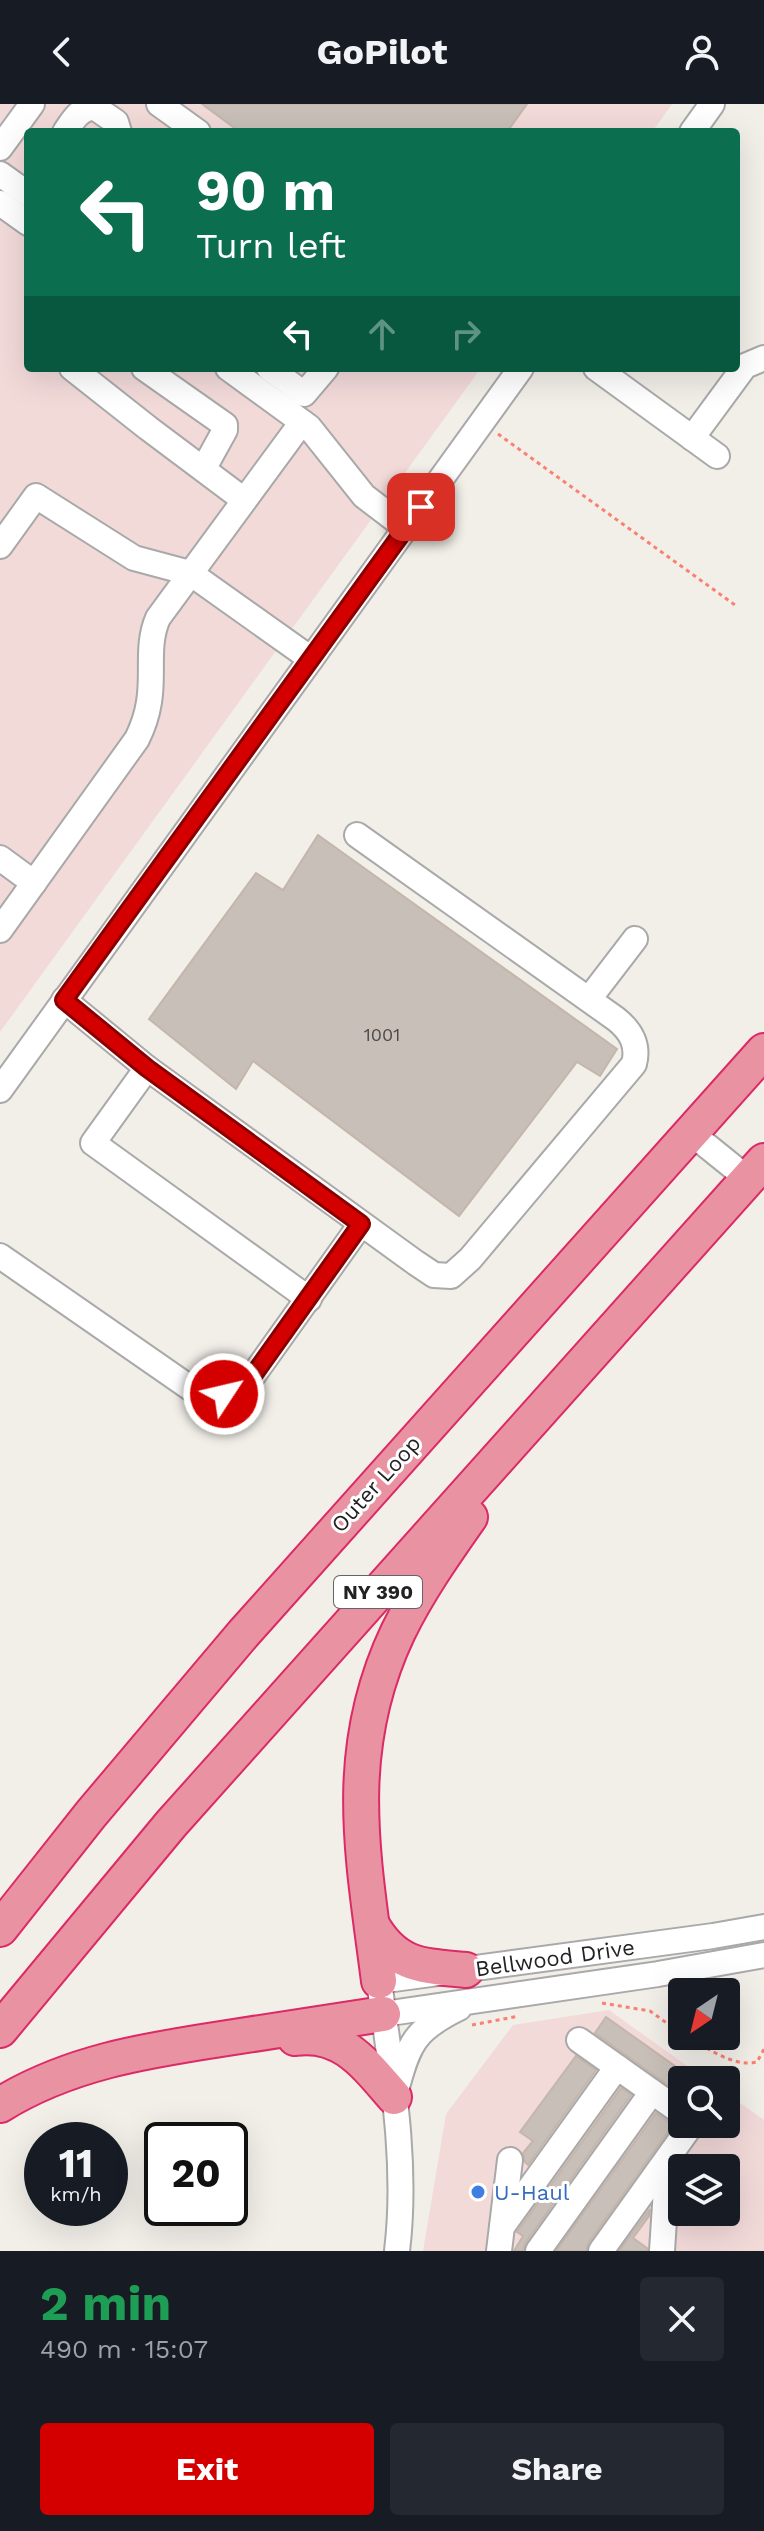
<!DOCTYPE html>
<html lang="en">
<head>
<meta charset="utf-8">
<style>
	:root { --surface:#171b24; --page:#242831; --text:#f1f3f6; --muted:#9ea1a6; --accent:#d40000 }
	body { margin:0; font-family:"Work Sans",sans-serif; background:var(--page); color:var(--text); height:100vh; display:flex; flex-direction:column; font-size:30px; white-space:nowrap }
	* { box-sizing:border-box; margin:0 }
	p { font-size:26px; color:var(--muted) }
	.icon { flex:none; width:44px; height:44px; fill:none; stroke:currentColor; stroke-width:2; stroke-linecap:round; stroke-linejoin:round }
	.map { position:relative; height:2147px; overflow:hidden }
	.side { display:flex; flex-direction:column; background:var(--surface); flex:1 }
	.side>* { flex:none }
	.top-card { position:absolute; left:24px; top:24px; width:716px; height:244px; border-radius:8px; box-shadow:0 8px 32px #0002; background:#0b6e4f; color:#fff; overflow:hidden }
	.needle { width:52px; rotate:215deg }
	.tools { position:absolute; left:668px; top:1874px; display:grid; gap:16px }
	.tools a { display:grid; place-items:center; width:72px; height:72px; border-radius:8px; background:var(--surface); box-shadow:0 8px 32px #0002; font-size:40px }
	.speed { position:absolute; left:24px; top:2018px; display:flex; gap:16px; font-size:40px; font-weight:700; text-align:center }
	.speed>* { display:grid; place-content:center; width:104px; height:104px; border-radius:50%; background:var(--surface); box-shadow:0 8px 32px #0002; line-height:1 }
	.speed small { font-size:20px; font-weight:400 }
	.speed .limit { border:4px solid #111; border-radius:12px; background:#fff; color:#111 }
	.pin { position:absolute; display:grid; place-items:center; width:68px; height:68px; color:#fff; margin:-34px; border-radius:16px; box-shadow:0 4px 12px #0006 }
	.me { position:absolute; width:88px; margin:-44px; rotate:55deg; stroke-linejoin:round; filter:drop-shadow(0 0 6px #0008) }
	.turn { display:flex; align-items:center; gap:28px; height:168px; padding:0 40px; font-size:36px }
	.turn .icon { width:104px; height:104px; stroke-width:2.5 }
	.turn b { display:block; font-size:56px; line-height:68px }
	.lanes { display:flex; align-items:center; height:76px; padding:0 40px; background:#0003; justify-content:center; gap:40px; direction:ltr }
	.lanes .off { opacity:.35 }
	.round { display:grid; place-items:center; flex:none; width:84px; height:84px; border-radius:8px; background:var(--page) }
	.headline { display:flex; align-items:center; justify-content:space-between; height:136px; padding:0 40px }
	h1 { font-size:48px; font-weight:700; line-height:60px; color:#1e9e55 }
	.button { display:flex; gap:16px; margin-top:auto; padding:16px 40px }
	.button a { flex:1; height:92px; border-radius:8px; background:var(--accent); color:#fff; font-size:32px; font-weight:700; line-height:92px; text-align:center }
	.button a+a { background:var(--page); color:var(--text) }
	header { display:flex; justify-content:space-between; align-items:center; height:104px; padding:0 40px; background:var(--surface); font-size:36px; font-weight:700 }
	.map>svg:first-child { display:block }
	.commercial { fill:#f2dad9; fill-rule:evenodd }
	.building { fill:#c7bfb8; stroke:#c4b6ab; stroke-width:2 }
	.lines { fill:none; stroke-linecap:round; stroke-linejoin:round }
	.minor-casing { stroke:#a9a9a9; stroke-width:28 }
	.highway-casing { stroke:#dc2a67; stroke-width:38 }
	.path { stroke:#fa8072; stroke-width:3; stroke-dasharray:4 4; stroke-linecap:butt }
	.minor { stroke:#fff; stroke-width:24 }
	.highway { stroke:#e892a2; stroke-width:34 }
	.route-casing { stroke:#8a0000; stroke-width:20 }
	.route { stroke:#d40000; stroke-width:14 }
	.shop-dot { fill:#3f7fe0; stroke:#fff; stroke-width:3 }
	.labels { text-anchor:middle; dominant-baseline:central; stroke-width:6; stroke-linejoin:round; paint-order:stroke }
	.number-label { font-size:18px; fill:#4b4948 }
	.shield { fill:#fff; stroke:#646464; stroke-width:2 }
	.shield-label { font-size:20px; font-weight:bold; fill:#222 }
	.street-label { font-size:22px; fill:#222; stroke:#fff }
	.shop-label { font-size:22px; fill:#366cbe; stroke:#fff; text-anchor:start }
</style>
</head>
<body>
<header><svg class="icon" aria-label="back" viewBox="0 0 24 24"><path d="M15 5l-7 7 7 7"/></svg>GoPilot<svg class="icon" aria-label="person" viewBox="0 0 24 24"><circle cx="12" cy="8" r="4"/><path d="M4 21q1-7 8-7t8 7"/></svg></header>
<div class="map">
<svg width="764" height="2147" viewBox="0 0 764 2147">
	<rect width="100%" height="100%" fill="#f2efe9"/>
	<g class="commercial">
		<polygon points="0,0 672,0 652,28 28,28 28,264 481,264 0,928"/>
		<path d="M609,1906L707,1976H682V2020H726V1989L764,2016V2147H423L446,2010L513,1921ZM682,2064H726V2108H682Z"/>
	</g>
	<g class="building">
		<polygon points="202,0 527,0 507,28 240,28"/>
		<polygon points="318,731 617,945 600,972 577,958 459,1112 253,957 236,985 149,915 256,769 283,786"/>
		<polygon points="606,1913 682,1967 682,1991 595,1929"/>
		<polygon points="576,1952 596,1966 528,2061 525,2058 523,2049 533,2037 520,2028"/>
		<polygon points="621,1984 631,1991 526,2138 523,2147 514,2147 523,2132 517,2128"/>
		<polygon points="656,2009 673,2021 589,2138 586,2147 556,2147"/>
		<polygon points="650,2105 649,2112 633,2134 647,2144 647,2147 619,2147"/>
	</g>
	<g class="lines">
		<g class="minor-casing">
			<g id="minor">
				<polyline points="159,0 198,28"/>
				<path d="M65,28C73,16 79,5 94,3L116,18L119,28"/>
				<polyline points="692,28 712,0"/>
				<polyline points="0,44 32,0"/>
				<polyline points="0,70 28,90"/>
				<polyline points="0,99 28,119"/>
				<polyline points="72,264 148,324 244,396"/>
				<polyline points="144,264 225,321 225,326 204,364"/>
				<polyline points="228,264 309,323 364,392 406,424"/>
				<polyline points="269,264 304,290 326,264"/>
				<polyline points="596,264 717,352"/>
				<polyline points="692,334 745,262 764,254"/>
				<polyline points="0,442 36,392 134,454 190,469 311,555"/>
				<polyline points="0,754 34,779"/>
				<path d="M0,826L137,635C143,623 147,611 149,598C154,569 146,541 158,514L302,318"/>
				<polyline points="589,895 635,835"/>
				<path d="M64,896L147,964L416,1159L434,1171L451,1172L470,1155L634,960C639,941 631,927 616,915L357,731"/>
				<polyline points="147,964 93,1039 309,1195"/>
				<polyline points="0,986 521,264"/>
				<polyline points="691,1029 748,1075"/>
				<polyline points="0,1152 196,1288 224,1290 247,1280 361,1120"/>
				<polyline points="383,1910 658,1870 764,1851"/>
				<polyline points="579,1936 682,2009"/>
				<path d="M397,1983C409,1938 416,1925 459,1904"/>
				<polyline points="502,2123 617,1963"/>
				<path d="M397,2147C408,2057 391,1966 379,1877L713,1832L764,1823"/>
				<polyline points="499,2147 510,2056"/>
				<polyline points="538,2147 652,1988"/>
				<polyline points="601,2147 692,2020"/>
				<polyline points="662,2147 668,2054"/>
			</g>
		</g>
		<g class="highway-casing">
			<g id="highway">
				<path d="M372,1821C396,1863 423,1862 466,1866"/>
				<polyline points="0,1825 91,1710 243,1530 764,947"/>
				<path d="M379,1877C363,1752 341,1648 398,1528C418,1487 444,1450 470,1413"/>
				<polyline points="0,1926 171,1720 764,1057"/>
				<path d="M295,1934C342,1927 366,1961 394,1993"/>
				<path d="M0,2001C68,1959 143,1947 221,1935C275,1927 329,1918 383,1910"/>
			</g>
		</g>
		<g class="path">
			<polyline points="498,330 735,501"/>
			<polyline points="602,1899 650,1907 682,1930"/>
			<polyline points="472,1921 519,1912"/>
			<path d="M686,1932C706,1943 734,1964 757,1958L764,1945"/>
		</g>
		<use href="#minor" class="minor"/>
		<use href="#highway" class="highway"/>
	</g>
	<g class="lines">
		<g class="route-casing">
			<polyline id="route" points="224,1290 247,1280 361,1120 147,964 64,896 421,403"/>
		</g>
		<use href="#route" class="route"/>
	</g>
	<circle class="shop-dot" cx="478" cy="2088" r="8"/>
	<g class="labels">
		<g class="number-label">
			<text x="382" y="930">1001</text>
		</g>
		<rect class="shield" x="334" y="1472" width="88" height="32" rx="6"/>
		<g class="shield-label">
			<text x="378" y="1488">NY 390</text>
		</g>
		<g class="street-label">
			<text transform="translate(376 1380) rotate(-48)">Outer Loop</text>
			<text transform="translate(555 1854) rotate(-8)">Bellwood Drive</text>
		</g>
		<g class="shop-label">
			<text x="494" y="2088">U-Haul</text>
		</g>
	</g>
</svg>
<div class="tools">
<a><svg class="needle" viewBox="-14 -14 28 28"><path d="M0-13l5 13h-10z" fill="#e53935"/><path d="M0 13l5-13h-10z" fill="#9ea1a6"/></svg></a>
<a><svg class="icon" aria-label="search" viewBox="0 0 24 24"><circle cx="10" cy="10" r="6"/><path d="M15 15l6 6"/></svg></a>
<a><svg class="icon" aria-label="layers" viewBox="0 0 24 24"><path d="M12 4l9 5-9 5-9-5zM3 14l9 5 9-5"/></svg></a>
</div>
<div class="speed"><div>11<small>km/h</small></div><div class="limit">20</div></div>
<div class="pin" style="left:421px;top:403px;background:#d93025"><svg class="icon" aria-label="arrive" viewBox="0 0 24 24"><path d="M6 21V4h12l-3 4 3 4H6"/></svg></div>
<svg class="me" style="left:224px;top:1290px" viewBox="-20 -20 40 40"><circle r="17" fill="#d40000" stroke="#fff" stroke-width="3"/><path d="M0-11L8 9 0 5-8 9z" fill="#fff"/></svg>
<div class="top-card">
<div class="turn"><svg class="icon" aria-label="left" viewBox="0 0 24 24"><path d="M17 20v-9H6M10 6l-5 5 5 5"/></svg><div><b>90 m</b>Turn left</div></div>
<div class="lanes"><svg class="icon" aria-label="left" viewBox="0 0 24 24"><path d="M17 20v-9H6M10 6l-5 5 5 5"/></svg><svg class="icon off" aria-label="ahead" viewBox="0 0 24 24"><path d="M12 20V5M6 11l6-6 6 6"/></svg><svg class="icon off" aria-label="right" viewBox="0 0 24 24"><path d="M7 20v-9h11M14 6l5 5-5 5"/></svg></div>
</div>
</div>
<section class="side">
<div class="headline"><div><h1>2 min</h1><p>490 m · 15:07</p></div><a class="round"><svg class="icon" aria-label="close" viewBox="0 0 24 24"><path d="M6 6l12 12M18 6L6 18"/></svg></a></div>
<div class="button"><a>Exit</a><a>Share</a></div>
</section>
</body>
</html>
